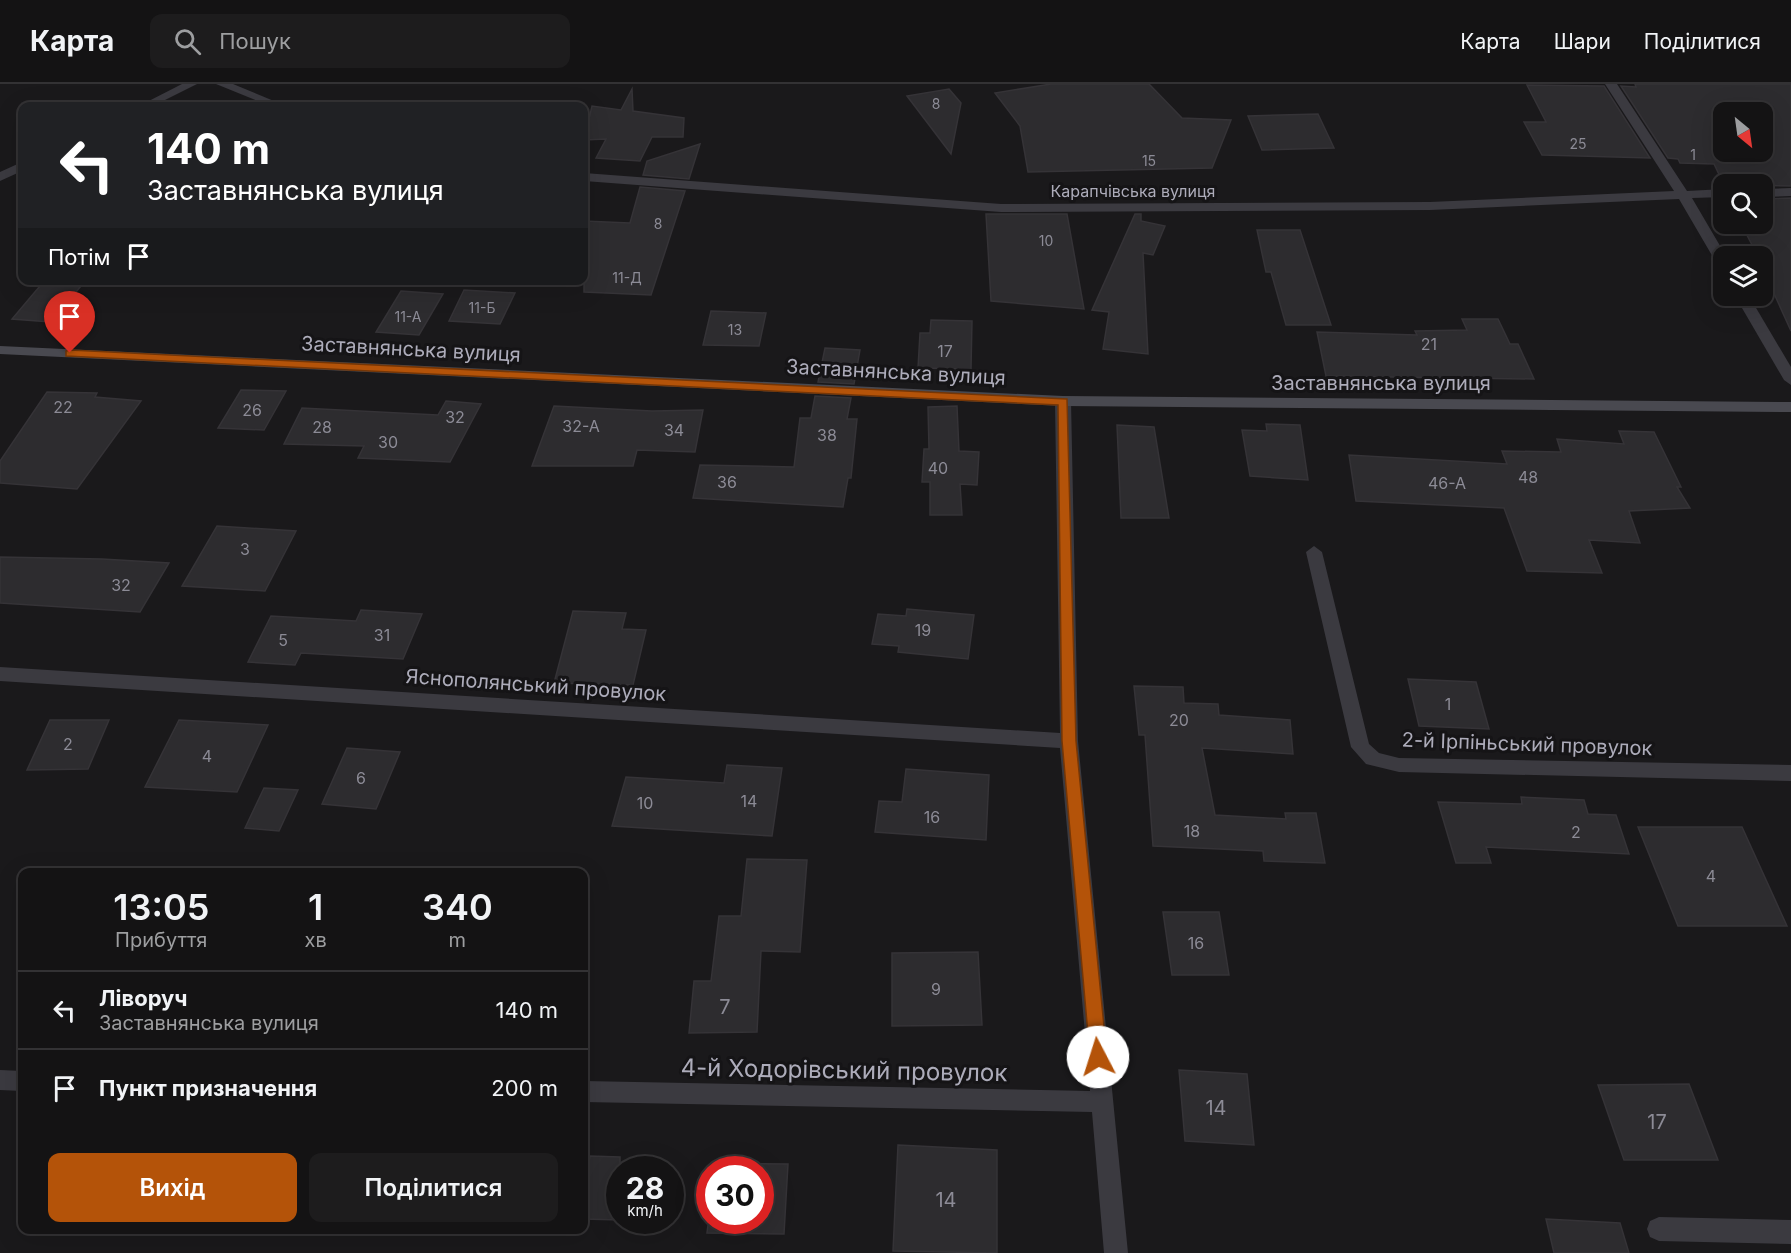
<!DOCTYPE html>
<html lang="uk">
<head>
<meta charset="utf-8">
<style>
	:root { --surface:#141314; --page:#1d1c1d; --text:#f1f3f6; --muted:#9d9ea0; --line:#333234; --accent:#b45309 }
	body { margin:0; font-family:Inter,sans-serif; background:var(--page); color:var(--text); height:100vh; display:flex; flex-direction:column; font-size:22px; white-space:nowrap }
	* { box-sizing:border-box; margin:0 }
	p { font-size:20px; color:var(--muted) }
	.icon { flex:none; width:33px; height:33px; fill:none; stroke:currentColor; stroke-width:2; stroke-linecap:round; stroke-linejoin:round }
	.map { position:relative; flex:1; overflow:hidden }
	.sheet { position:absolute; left:18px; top:784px; width:570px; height:366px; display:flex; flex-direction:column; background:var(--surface); border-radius:12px; box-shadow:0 6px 24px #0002,0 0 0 2px var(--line) }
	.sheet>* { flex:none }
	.guide { position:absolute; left:18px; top:18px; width:570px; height:183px; border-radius:12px; box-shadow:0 6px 24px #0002,0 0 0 2px var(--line); background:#202124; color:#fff; overflow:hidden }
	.needle { width:39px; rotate:151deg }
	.fabs { position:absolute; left:1713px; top:18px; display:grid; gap:12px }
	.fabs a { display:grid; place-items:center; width:60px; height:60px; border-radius:12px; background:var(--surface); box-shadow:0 6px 24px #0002,0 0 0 2px var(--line); font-size:30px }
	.speed { position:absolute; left:606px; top:1072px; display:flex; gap:12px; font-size:30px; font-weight:700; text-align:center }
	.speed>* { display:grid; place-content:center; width:78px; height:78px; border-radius:50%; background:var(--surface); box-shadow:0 6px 24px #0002,0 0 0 2px var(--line); line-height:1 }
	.speed small { font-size:15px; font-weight:400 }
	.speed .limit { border:9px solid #d22; background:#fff; color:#111 }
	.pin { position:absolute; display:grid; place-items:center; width:51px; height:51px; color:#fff; margin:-62px -26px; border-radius:50% 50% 50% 0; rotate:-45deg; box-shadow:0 0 6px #0007 }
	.pin .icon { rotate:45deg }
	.me { position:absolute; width:66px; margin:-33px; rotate:355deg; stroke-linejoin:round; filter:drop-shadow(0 0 4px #0008) }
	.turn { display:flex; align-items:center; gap:21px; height:126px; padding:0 30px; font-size:27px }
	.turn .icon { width:78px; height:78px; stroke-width:2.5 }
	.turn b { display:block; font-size:42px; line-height:51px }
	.then { display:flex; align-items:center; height:57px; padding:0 30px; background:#0003; gap:12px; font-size:22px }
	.eta { display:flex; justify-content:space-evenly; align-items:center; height:102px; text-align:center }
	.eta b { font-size:36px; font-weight:600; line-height:42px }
	.action { display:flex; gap:12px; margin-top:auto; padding:12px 30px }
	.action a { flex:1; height:69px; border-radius:12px; background:var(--accent); color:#fff; font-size:24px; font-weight:600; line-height:69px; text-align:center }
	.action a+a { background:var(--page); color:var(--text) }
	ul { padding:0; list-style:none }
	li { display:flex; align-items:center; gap:18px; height:78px; padding:0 30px; border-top:2px solid var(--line) }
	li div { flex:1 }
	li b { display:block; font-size:22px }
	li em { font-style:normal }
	header { display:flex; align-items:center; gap:36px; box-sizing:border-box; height:84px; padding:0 30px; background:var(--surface); border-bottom:2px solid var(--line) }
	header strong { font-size:28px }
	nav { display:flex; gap:33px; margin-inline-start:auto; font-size:21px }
	.search { width:420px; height:54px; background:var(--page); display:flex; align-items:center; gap:15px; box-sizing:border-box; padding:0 21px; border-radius:12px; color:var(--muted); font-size:22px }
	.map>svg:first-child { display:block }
	.building { fill:#2d2c2f; stroke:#353337; stroke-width:1.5; fill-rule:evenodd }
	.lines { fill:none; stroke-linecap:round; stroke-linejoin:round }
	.street { fill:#3b3a40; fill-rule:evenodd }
	.secondary { fill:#494950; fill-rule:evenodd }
	.route { fill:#b45309; stroke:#753606; stroke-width:1.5 }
	.labels { text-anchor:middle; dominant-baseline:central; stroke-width:6; stroke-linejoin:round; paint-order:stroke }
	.far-number-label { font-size:14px; fill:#8c8b96 }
	.far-street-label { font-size:16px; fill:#adacba; stroke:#151416 }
	.number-label { font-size:16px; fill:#8c8b96 }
	.street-label { font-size:20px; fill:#adacba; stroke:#151416 }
	.near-number-label { font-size:20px; fill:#8c8b96 }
	.near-street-label { font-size:24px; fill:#adacba; stroke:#151416 }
</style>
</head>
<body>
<header>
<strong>Карта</strong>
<div class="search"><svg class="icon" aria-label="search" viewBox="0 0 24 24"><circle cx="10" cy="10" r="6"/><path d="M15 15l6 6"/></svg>Пошук</div>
<nav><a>Карта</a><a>Шари</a><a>Поділитися</a></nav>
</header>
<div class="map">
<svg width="1791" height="1169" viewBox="0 0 1791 1169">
	<rect width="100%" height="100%" fill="#1a191b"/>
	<g class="building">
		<polygon points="1051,0 1149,0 1182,34 1231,36 1212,84 1028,88 1020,42 995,9"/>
		<path d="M1635,0H1791V102L1724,101L1714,80L1680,79L1678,75L1668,74L1621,2L1636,3ZM1724,28H1762V68H1724Z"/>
		<polygon points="1527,1 1604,2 1650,74 1542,71 1524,38 1546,38"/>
		<polygon points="632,5 633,27 684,34 683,53 652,53 640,77 596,74 606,55 584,56 592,22 621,26"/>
		<polygon points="949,5 961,19 951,70 907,12"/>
		<polygon points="1318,30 1334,64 1262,66 1248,32"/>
		<polygon points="700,60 689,95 643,91 647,77"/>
		<polygon points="640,103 685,107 651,211 584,208 584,137 630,139"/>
		<polygon points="1791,114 1791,247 1762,183 1762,172 1758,172 1741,140 1762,140 1762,115"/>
		<polygon points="986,130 1067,130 1084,225 991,217"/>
		<polygon points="1135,130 1141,130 1141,137 1165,142 1153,171 1143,169 1148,270 1103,265 1109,228 1092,226"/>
		<polygon points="1257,146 1300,146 1331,241 1286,241 1271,188 1266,188"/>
		<polygon points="45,196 86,196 51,238 12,235"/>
		<polygon points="464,206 515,209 500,240 449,237"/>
		<polygon points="401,207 443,210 419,251 376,248"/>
		<polygon points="711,227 766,229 759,262 703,261"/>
		<polygon points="1462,235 1498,235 1510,260 1518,260 1534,295 1326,292 1317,248 1417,251 1415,247 1467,246"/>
		<polygon points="931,236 972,237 971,285 918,284 920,249 930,249"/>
		<polygon points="825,264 860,266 854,300 818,298"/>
		<polygon points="241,306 286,307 264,346 218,344"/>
		<polygon points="47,308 97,309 95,313 141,317 77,405 0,399 0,377"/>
		<polygon points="815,312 851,314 847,335 857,335 851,394 848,394 843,423 693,414 700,381 794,383 800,334 811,334"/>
		<polygon points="446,317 481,320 450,378 358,374 364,362 284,360 302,324 438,331"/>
		<polygon points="554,322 652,327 703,326 695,368 637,366 633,382 532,382"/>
		<polygon points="957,322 959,367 979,368 977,401 960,400 962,431 930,431 930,398 922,398 924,365 929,365 928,323"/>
		<polygon points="1266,340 1300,341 1308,396 1250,392 1242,346 1267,347"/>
		<polygon points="1117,341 1154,343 1169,434 1121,434"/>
		<polygon points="1619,347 1654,348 1681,403 1677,403 1690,424 1629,427 1640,459 1589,456 1602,489 1527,487 1504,424 1356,417 1349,371 1507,380 1502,367 1561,368 1557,355 1624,360"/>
		<polygon points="217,442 296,447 265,507 182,502"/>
		<polygon points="0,473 102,475 169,479 140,528 0,519"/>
		<polygon points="907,525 974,531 968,575 898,568 899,562 872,560 878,530 906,532"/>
		<polygon points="361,526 422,530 403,575 301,569 295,581 248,578 271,532 356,537"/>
		<polygon points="573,527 626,529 622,545 646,546 633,601 554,599"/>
		<polygon points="1408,595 1476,598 1489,645 1419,642"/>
		<polygon points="1134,602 1183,603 1184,619 1218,620 1219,631 1290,636 1293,670 1202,664 1215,731 1286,735 1285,729 1316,729 1325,779 1264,777 1263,767 1153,762 1145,651 1139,651"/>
		<polygon points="50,636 109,636 88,685 27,686"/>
		<polygon points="179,636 268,641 237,708 145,703"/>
		<polygon points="347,664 400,668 376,725 322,720"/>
		<polygon points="727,681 782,684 772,752 612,742 626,693 724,699"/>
		<polygon points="906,685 989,691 986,756 875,748 879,717 902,718"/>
		<polygon points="264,704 298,706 279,747 245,744"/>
		<polygon points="1521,713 1584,716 1588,730 1616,731 1629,770 1486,763 1491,779 1456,779 1438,718 1522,720"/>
		<polygon points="1638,743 1742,743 1787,842 1678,842"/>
		<polygon points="747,775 807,776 800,868 761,867 757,948 689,949 694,897 711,897 719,832 741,832"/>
		<polygon points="1163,828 1219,828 1229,891 1172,891"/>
		<polygon points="978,868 982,941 892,942 892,869"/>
		<polygon points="1179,986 1247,990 1254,1061 1185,1057"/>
		<polygon points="1689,1000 1718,1076 1624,1076 1598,1001"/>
		<polygon points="898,1061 997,1066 997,1169 893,1167"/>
		<polygon points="590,1072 620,1073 620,1136 584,1135 584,1110"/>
		<polygon points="713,1079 788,1080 784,1150 707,1149 710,1125 710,1137 760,1137 760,1086 713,1086"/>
		<polygon points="1546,1135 1620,1139 1629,1169 1554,1169"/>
	</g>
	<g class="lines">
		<g class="street">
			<polygon points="182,0 197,0 153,22 139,22"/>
			<polygon points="216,0 233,0 286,22 270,22"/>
			<polygon points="1605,0 1617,0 1687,107 1724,105 1724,113 1692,114 1726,172 1724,172 1724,184 1717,180 1679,115 1430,126 1001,128 584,97 584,89 1001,120 1430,118 1674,107"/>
			<polygon points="22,78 22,87 0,97 0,88"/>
			<polygon points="1791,104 1791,112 1762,113 1762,105"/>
			<polygon points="1735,212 1749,212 1791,283 1791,301 1784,296"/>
			<polygon points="1063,312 1071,317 1078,657 1128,1169 1104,1169 1092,1028 584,1018 584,997 1090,1007 1060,664 0,597 0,583 1060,649 1055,317"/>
			<polygon points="1314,462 1322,468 1369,660 1379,669 1399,674 1791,681 1791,697 1399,688 1366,680 1351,663 1306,468"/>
			<polygon points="0,986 22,987 22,1007 0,1006"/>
			<polygon points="1659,1133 1791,1136 1791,1160 1659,1157 1650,1153 1647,1145 1650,1137"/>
		</g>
		<polygon class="secondary" points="0,262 1063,312 1791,318 1791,328 1063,322 0,270"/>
	</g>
	<polygon class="route" points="70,266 1067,315 1076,657 1107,973 1104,978 1098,981 1092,978 1090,973 1062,657 1058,321 66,272 66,267"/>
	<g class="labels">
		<g class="far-number-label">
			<text x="936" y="19">8</text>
			<text x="1578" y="59">25</text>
			<text x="1693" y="70">1</text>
			<text x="1149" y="76">15</text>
			<text x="658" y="139">8</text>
			<text x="1046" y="156">10</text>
			<text x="627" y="193">11-Д</text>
			<text x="482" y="223">11-Б</text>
			<text x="408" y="232">11-А</text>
			<text x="735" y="245">13</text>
		</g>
		<g class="far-street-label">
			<text x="1133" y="107">Карапчівська вулиця</text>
		</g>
		<g class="number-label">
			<text x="1429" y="260">21</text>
			<text x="945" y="267">17</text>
			<text x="63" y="323">22</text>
			<text x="252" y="326">26</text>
			<text x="455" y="333">32</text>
			<text x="581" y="342">32-А</text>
			<text x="322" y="343">28</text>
			<text x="674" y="346">34</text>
			<text x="827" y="351">38</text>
			<text x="388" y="358">30</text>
			<text x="938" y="384">40</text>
			<text x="1528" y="393">48</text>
			<text x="727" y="398">36</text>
			<text x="1447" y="399">46-А</text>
			<text x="245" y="465">3</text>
			<text x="121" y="501">32</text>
			<text x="923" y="546">19</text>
			<text x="382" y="551">31</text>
			<text x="283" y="556">5</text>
			<text x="1448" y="620">1</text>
			<text x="1179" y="636">20</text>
			<text x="68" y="660">2</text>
			<text x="207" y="672">4</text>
			<text x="361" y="694">6</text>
			<text x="749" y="717">14</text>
			<text x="645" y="719">10</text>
			<text x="932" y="733">16</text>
			<text x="1192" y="747">18</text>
			<text x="1576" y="748">2</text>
			<text x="1711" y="792">4</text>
			<text x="1196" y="859">16</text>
			<text x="936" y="905">9</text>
		</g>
		<g class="street-label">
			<text transform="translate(411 265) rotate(3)">Заставнянська вулиця</text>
			<text transform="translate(896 288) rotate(3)">Заставнянська вулиця</text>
			<text x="1381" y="299">Заставнянська вулиця</text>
			<text transform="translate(536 601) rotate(4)">Яснополянський провулок</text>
			<text transform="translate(1527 660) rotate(2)">2-й Ірпіньський провулок</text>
		</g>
		<g class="near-number-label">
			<text x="725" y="923">7</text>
			<text x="1216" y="1024">14</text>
			<text x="1657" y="1038">17</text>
			<text x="946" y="1116">14</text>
		</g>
		<g class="near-street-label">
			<text transform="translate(844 986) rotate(1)">4-й Ходорівський провулок</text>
		</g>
	</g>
</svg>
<div class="fabs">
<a><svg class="needle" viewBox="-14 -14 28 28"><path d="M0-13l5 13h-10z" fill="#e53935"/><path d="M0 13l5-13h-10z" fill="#9d9ea0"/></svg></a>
<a><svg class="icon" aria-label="search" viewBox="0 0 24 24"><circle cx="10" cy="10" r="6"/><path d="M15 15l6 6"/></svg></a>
<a><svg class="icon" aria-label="layers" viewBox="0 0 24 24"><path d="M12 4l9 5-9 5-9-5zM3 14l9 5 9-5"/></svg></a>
</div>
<div class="speed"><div>28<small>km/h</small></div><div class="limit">30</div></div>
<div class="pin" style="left:70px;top:269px;background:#d93025"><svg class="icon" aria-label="arrive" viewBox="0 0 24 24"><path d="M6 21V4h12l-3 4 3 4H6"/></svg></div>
<svg class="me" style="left:1098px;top:973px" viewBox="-20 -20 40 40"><circle r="19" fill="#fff"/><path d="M0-13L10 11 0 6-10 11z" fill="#b45309"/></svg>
<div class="guide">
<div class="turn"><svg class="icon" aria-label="left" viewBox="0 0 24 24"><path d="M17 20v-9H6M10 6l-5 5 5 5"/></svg><div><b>140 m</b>Заставнянська вулиця</div></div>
<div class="then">Потім<svg class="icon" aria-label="arrive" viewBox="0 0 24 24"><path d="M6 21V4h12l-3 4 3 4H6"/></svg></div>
</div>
<section class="sheet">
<div class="eta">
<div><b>13:05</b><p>Прибуття</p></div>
<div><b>1</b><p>хв</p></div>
<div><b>340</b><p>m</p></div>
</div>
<ul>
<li><svg class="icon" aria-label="left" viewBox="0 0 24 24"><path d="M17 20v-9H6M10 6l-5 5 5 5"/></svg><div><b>Ліворуч</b><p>Заставнянська вулиця</p></div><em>140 m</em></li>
<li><svg class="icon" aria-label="arrive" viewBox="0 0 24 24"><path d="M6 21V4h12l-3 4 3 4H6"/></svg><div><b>Пункт призначення</b></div><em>200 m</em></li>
</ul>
<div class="action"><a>Вихід</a><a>Поділитися</a></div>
</section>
</div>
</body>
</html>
